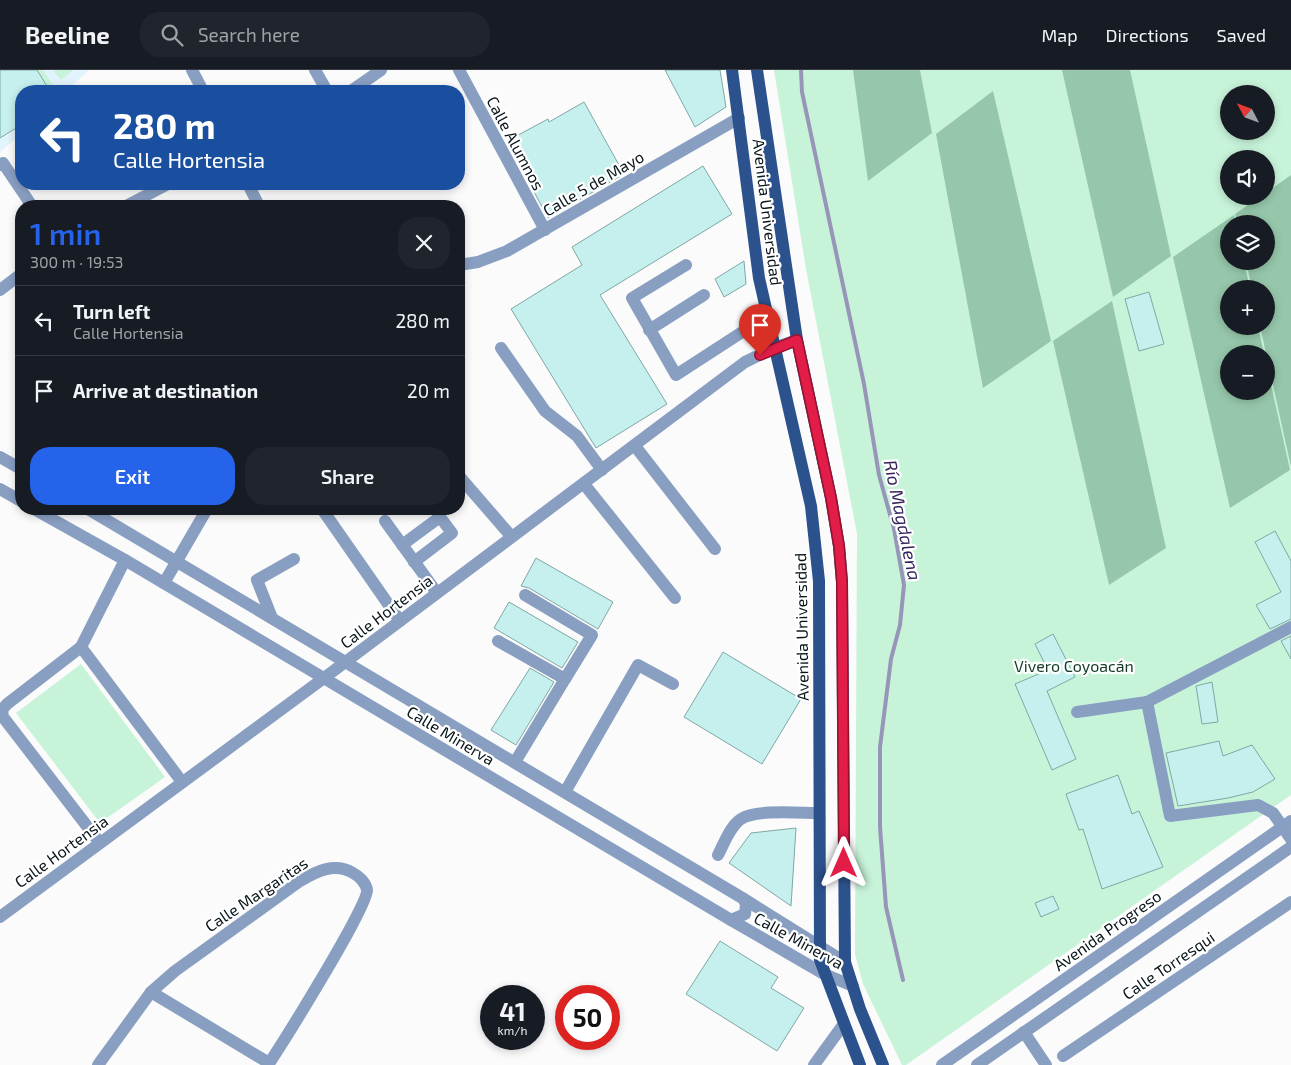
<!DOCTYPE html>
<html lang="en">
<head>
<meta charset="utf-8">
<style>
	:root { --surface:#171b24; --page:#20242c; --text:#f1f3f6; --muted:#9ea1a6; --line:#363941; --accent:#2563eb }
	body { margin:0; font-family:"Exo 2",sans-serif; background:var(--page); color:var(--text); height:100vh; display:flex; flex-direction:column; font-size:19px; white-space:nowrap }
	* { box-sizing:border-box; margin:0 }
	p { font-size:16px; color:var(--muted) }
	.icon { flex:none; width:28px; height:28px; fill:none; stroke:currentColor; stroke-width:2; stroke-linecap:round; stroke-linejoin:round }
	.map { position:relative; flex:1; overflow:hidden }
	.panel { position:absolute; left:15px; top:130px; width:450px; height:315px; display:flex; flex-direction:column; background:var(--surface); border-radius:20px; box-shadow:0 2px 8px #0003 }
	.panel>* { flex:none }
	.guide { position:absolute; left:15px; top:15px; width:450px; height:105px; border-radius:20px; box-shadow:0 2px 8px #0003; background:#1a4fa0; color:#fff; overflow:hidden }
	.needle { width:32px; rotate:311deg }
	.tools { position:absolute; left:1220px; top:15px; display:grid; gap:10px }
	.tools a { display:grid; place-items:center; width:55px; height:55px; border-radius:50%; background:var(--surface); box-shadow:0 2px 8px #0003; font-size:25px }
	.speed { position:absolute; left:480px; top:915px; display:flex; gap:10px; font-size:25px; font-weight:700; text-align:center }
	.speed>* { display:grid; place-content:center; width:65px; height:65px; border-radius:50%; background:var(--surface); box-shadow:0 2px 8px #0003; line-height:1 }
	.speed small { font-size:12px; font-weight:400 }
	.speed .limit { border:8px solid #d22; background:#fff; color:#111 }
	.pin { position:absolute; display:grid; place-items:center; width:42px; height:42px; color:#fff; margin:-51px -21px; border-radius:50% 50% 50% 0; rotate:-45deg; box-shadow:0 0 5px #0007 }
	.pin .icon { rotate:45deg }
	.me { position:absolute; width:55px; margin:-28px; rotate:0deg; stroke-linejoin:round; filter:drop-shadow(0 0 4px #0008) }
	.turn { display:flex; align-items:center; gap:18px; height:105px; padding:0 15px; font-size:22px }
	.turn .icon { width:65px; height:65px; stroke-width:2.5 }
	.turn b { display:block; font-size:35px; line-height:42px }
	.round { display:grid; place-items:center; flex:none; width:52px; height:52px; border-radius:20px; background:var(--page) }
	.headline { display:flex; align-items:center; justify-content:space-between; height:85px; padding:0 15px }
	h1 { font-size:30px; font-weight:600; line-height:38px; color:var(--accent) }
	.button { display:flex; gap:10px; margin-top:auto; padding:10px 15px }
	.button a { flex:1; height:58px; border-radius:20px; background:var(--accent); color:#fff; font-size:20px; font-weight:600; line-height:58px; text-align:center }
	.button a+a { background:var(--page); color:var(--text) }
	ul { padding:0; list-style:none }
	li { display:flex; align-items:center; gap:15px; height:70px; padding:0 15px; border-top:1px solid var(--line) }
	li div { flex:1 }
	li b { display:block; font-size:19px }
	li em { font-style:normal }
	header { display:flex; align-items:center; gap:30px; box-sizing:border-box; height:70px; padding:0 25px; background:var(--surface); border-bottom:1px solid var(--line) }
	header strong { font-size:24px }
	nav { display:flex; gap:28px; margin-inline-start:auto; font-size:18px }
	.search { width:350px; height:45px; background:var(--page); display:flex; align-items:center; gap:12px; box-sizing:border-box; padding:0 18px; border-radius:20px; color:var(--muted); font-size:19px }
	.map>svg:first-child { display:block }
	.built { fill:#e2f4fb }
	.green { fill:#c7f3d9; fill-rule:evenodd }
	.forest { fill:#96c7aa }
	.lines { fill:none; stroke-linecap:round; stroke-linejoin:round }
	.stream { stroke:#9896b8; stroke-width:4 }
	.building { fill:#c6f0ee; stroke:#7fa7a5 }
	.minor { stroke:#899fc2; stroke-width:12 }
	.major { stroke:#2c528d; stroke-width:12 }
	.route-casing { stroke:#92132f; stroke-width:12 }
	.route { stroke:#e11d48; stroke-width:9 }
	.labels { text-anchor:middle; dominant-baseline:central; stroke-width:4.5; stroke-linejoin:round; paint-order:stroke }
	.street-label { font-size:16px; fill:#08151b; stroke:#fff }
	.park-label { font-size:16px; fill:#133b27; stroke:#fff }
	.water-label { font-size:18px; font-style:italic; fill:#35265e; stroke:#fff }
</style>
</head>
<body>
<header>
<strong>Beeline</strong>
<div class="search"><svg class="icon" aria-label="search" viewBox="0 0 24 24"><circle cx="10" cy="10" r="6"/><path d="M15 15l6 6"/></svg>Search here</div>
<nav><a>Map</a><a>Directions</a><a>Saved</a></nav>
</header>
<div class="map">
<svg width="1291" height="995" viewBox="0 0 1291 995">
	<rect width="100%" height="100%" fill="#fbfbfb"/>
	<polygon class="built" points="0,0 89,0 66,21 21,21 21,64 0,82"/>
	<g class="green">
		<polygon points="37,0 43,0 57,21 50,21"/>
		<polygon points="53,0 73,0 61,10"/>
		<path d="M774,0H1291V725L906,995H902L863,914L855,884L857,464L806,199ZM1229,24H1266V61H1229ZM1229,89H1266V126H1229ZM1229,154H1266V191H1229ZM1229,219H1266V256H1229ZM1229,284H1266V321H1229Z"/>
		<polygon points="81,594 165,707 100,753 16,643"/>
	</g>
	<g class="forest">
		<polygon points="853,0 920,0 932,63 868,111"/>
		<polygon points="1062,0 1130,0 1171,186 1113,227"/>
		<polygon points="993,21 1051,271 983,318 936,64"/>
		<polygon points="1291,105 1291,397 1260,256 1266,256 1266,219 1252,219 1246,191 1266,191 1266,154 1238,154 1235,144 1261,126 1266,126 1266,123"/>
		<polygon points="1234,145 1236,154 1229,154 1229,191 1244,191 1250,219 1229,219 1229,256 1258,256 1264,284 1229,284 1229,321 1266,321 1266,292 1290,400 1230,438 1173,187"/>
		<polygon points="1112,231 1166,478 1109,515 1053,271"/>
	</g>
	<g class="lines">
		<polyline class="stream" points="801,0 802,22 864,314 879,405 894,459 904,515 900,555 891,589 880,677 880,757 886,837 903,910"/>
	</g>
	<g class="building">
		<polygon points="0,0 37,0 50,21 21,21 21,55 0,68"/>
		<polygon points="665,0 720,0 726,37 695,57"/>
		<polygon points="584,32 624,104 548,148 507,71 548,49 549,52"/>
		<polygon points="703,96 732,144 600,225 667,334 596,378 511,239 582,195 572,177"/>
		<polygon points="744,191 746,214 724,227 715,209"/>
		<polygon points="1149,222 1164,274 1139,281 1125,229"/>
		<polygon points="1275,461 1291,491 1291,549 1270,559 1256,535 1281,522 1255,472"/>
		<polygon points="536,488 613,532 598,559 529,518 521,516"/>
		<polygon points="509,532 578,572 562,598 494,558"/>
		<polygon points="1053,564 1075,607 1047,621 1076,689 1052,700 1015,614 1048,600 1035,574"/>
		<polygon points="1291,566 1291,589 1281,571"/>
		<polygon points="723,582 801,629 762,694 684,647"/>
		<polygon points="530,598 554,612 516,675 491,660"/>
		<polygon points="1212,612 1218,652 1202,654 1196,616"/>
		<polygon points="1219,671 1223,686 1252,675 1275,709 1253,722 1228,728 1178,736 1166,683"/>
		<polygon points="1118,705 1132,744 1139,741 1163,797 1102,819 1083,759 1079,760 1066,724"/>
		<polygon points="796,758 791,836 729,793 751,763"/>
		<polygon points="1053,826 1059,839 1041,847 1035,833"/>
		<polygon points="720,871 778,907 771,918 804,938 777,981 686,924"/>
	</g>
	<g class="lines">
		<g class="minor">
			<polyline points="192,0 203,21"/>
			<polyline points="315,0 327,21"/>
			<polyline points="459,0 545,160"/>
			<polyline points="351,21 381,0"/>
			<polyline points="0,95 3,93 32,136"/>
			<polyline points="248,114 259,136"/>
			<polyline points="126,136 168,114"/>
			<polyline points="459,195 478,192 507,181 739,48"/>
			<polyline points="686,195 632,228 676,305 767,246"/>
			<polyline points="0,220 21,204"/>
			<polyline points="649,260 704,225"/>
			<polyline points="501,278 545,341 577,366 602,400"/>
			<polyline points="635,376 715,479"/>
			<polyline points="0,387 21,399"/>
			<polyline points="459,406 511,466"/>
			<polyline points="584,414 675,528"/>
			<polyline points="0,419 21,431"/>
			<polyline points="34,439 125,490 731,850 824,904 853,916"/>
			<polyline points="88,439 744,829 845,892"/>
			<polyline points="322,439 400,551"/>
			<polyline points="385,451 437,523"/>
			<polyline points="402,475 440,447 452,463 414,492"/>
			<polyline points="164,513 207,439"/>
			<polyline points="525,525 592,565 565,609"/>
			<polyline points="272,548 257,510 294,489"/>
			<polyline points="498,571 565,609 515,692"/>
			<polyline points="81,577 182,712"/>
			<polyline points="1147,632 1170,746 1258,735 1273,743 1291,769"/>
			<polyline points="1077,642 1147,632 1291,557"/>
			<polyline points="565,722 638,595 673,614"/>
			<polyline points="100,773 3,647 2,640 7,634 81,577 125,490"/>
			<path d="M718,785C724,774 730,756 741,749C756,739 800,743 819,743"/>
			<polyline points="0,847 324,608 745,292 774,278 797,270"/>
			<polyline points="731,850 745,844 746,835 744,829"/>
			<polyline points="151,922 269,993"/>
			<polyline points="1024,962 1046,995"/>
			<polyline points="1063,986 1291,832"/>
			<path d="M98,995L151,922L175,901L300,811C317,801 335,792 353,803C359,806 366,813 367,820C369,835 282,974 268,995"/>
			<polyline points="814,995 843,955"/>
			<polyline points="942,995 1291,751"/>
			<polyline points="977,995 1291,777"/>
		</g>
		<g class="major">
			<polyline points="732,0 759,208 811,436 819,511 820,890 860,995"/>
			<polyline points="757,0 797,270 831,428 839,476 842,512 845,892 860,939 883,995"/>
		</g>
	</g>
	<g class="lines">
		<g class="route-casing">
			<polyline id="route" points="760,285 797,270 831,428 839,476 842,512 844,793"/>
		</g>
		<use href="#route" class="route"/>
	</g>
	<g class="labels">
		<g class="street-label">
			<text transform="translate(516 73) rotate(62)">Calle Alumnos</text>
			<text transform="translate(593 113) rotate(-30)">Calle 5 de Mayo</text>
			<text transform="translate(768 142) rotate(83)">Avenida Universidad</text>
			<text transform="translate(386 541) rotate(-37)">Calle Hortensia</text>
			<text transform="translate(801 557) rotate(-91)">Avenida Universidad</text>
			<text transform="translate(451 665) rotate(31)">Calle Minerva</text>
			<text transform="translate(61 781) rotate(-36)">Calle Hortensia</text>
			<text transform="translate(256 824) rotate(-34)">Calle Margaritas</text>
			<text transform="translate(1107 860) rotate(-35)">Avenida Progreso</text>
			<text transform="translate(799 870) rotate(29)">Calle Minerva</text>
			<text transform="translate(1168 895) rotate(-34)">Calle Torresqui</text>
		</g>
		<g class="park-label">
			<text x="1074" y="595">Vivero Coyoacán</text>
		</g>
		<g class="water-label">
			<text transform="translate(903 450) rotate(78)">Río Magdalena</text>
		</g>
	</g>
</svg>
<div class="tools">
<a><svg class="needle" viewBox="-14 -14 28 28"><path d="M0-13l5 13h-10z" fill="#e53935"/><path d="M0 13l5-13h-10z" fill="#9ea1a6"/></svg></a>
<a><svg class="icon" aria-label="sound" viewBox="0 0 24 24"><path d="M4 9h4l5-4v14l-5-4H4zM17 9q2 3 0 6"/></svg></a>
<a><svg class="icon" aria-label="layers" viewBox="0 0 24 24"><path d="M12 4l9 5-9 5-9-5zM3 14l9 5 9-5"/></svg></a>
<a>+</a>
<a>−</a>
</div>
<div class="speed"><div>41<small>km/h</small></div><div class="limit">50</div></div>
<div class="pin" style="left:760px;top:285px;background:#d93025"><svg class="icon" aria-label="arrive" viewBox="0 0 24 24"><path d="M6 21V4h12l-3 4 3 4H6"/></svg></div>
<svg class="me" style="left:844px;top:793px" viewBox="-20 -20 40 40"><path d="M0-17L14 15 0 8-14 15z" fill="#e11d48" stroke="#fff" stroke-width="4"/></svg>
<div class="guide">
<div class="turn"><svg class="icon" aria-label="left" viewBox="0 0 24 24"><path d="M17 20v-9H6M10 6l-5 5 5 5"/></svg><div><b>280 m</b>Calle Hortensia</div></div>
</div>
<section class="panel">
<div class="headline"><div><h1>1 min</h1><p>300 m · 19:53</p></div><a class="round"><svg class="icon" aria-label="close" viewBox="0 0 24 24"><path d="M6 6l12 12M18 6L6 18"/></svg></a></div>
<ul>
<li><svg class="icon" aria-label="left" viewBox="0 0 24 24"><path d="M17 20v-9H6M10 6l-5 5 5 5"/></svg><div><b>Turn left</b><p>Calle Hortensia</p></div><em>280 m</em></li>
<li><svg class="icon" aria-label="arrive" viewBox="0 0 24 24"><path d="M6 21V4h12l-3 4 3 4H6"/></svg><div><b>Arrive at destination</b></div><em>20 m</em></li>
</ul>
<div class="button"><a>Exit</a><a>Share</a></div>
</section>
</div>
</body>
</html>
